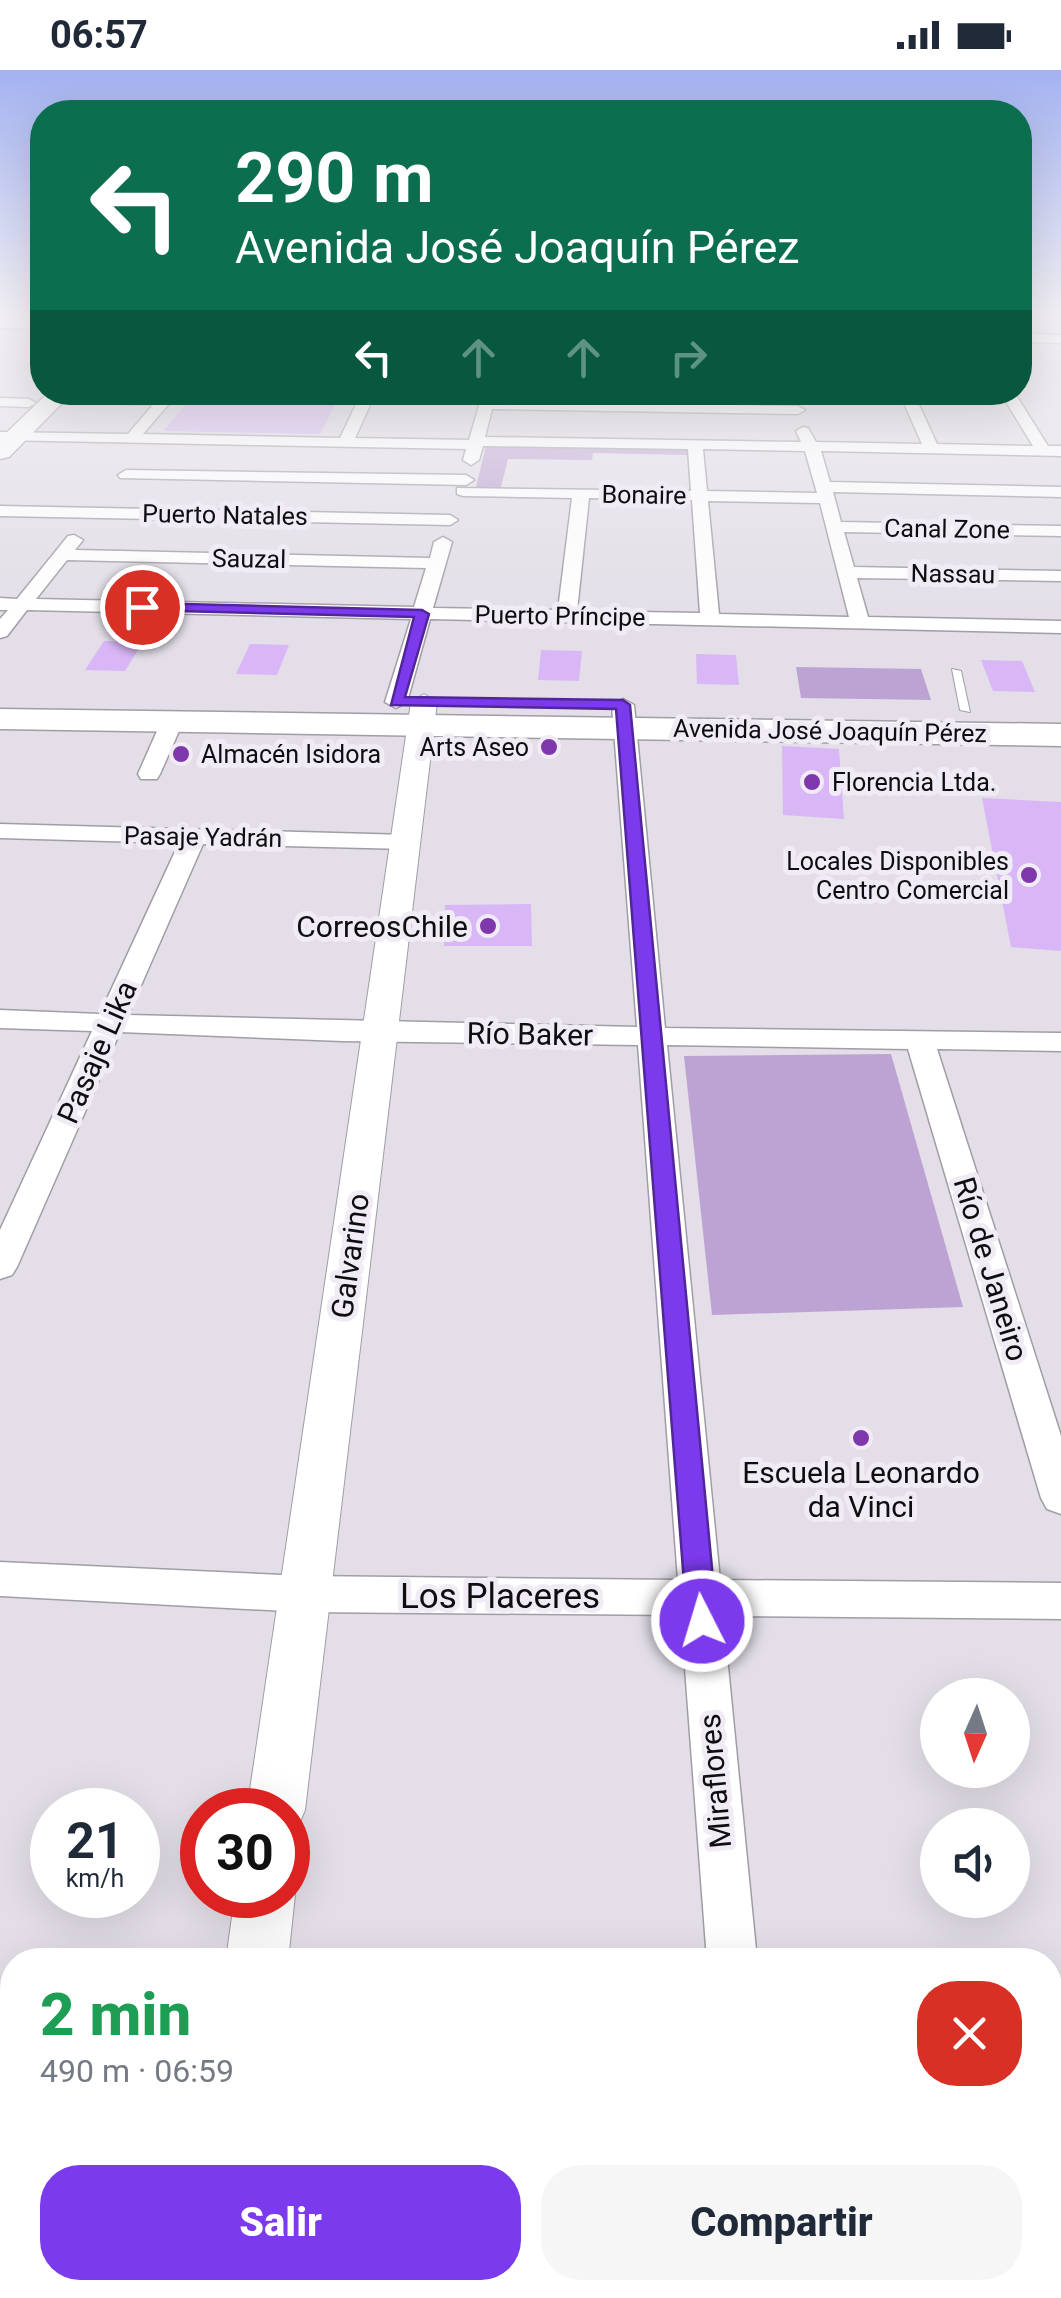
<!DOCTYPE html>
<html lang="es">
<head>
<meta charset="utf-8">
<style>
	:root { --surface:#fff; --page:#f6f6f7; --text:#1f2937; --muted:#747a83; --accent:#7c3aed }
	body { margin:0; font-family:Roboto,sans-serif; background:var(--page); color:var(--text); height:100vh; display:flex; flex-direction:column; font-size:38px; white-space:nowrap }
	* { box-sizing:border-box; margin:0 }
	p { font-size:32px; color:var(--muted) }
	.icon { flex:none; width:55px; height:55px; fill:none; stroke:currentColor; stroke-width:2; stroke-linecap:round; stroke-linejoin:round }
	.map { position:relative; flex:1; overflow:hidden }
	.details { position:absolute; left:0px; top:1878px; width:1062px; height:352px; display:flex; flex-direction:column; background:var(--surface); border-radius:40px 40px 0 0; box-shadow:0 10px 40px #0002 }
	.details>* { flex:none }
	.top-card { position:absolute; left:30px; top:30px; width:1002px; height:305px; border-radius:40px; box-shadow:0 10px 40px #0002; background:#0b6e4f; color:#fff; overflow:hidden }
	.needle { width:65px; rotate:183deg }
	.tools { position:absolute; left:920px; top:1608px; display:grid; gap:20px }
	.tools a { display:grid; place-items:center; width:110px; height:110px; border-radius:50%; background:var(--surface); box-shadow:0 10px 40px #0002; font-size:50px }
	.speed { position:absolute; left:30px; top:1718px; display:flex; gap:20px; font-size:50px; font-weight:700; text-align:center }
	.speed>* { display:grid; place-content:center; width:130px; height:130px; border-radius:50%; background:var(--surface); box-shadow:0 10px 40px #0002; line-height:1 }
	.speed small { font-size:25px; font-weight:400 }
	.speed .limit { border:15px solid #d22; background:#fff; color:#111 }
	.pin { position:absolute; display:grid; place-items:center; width:85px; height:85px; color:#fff; margin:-42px; border:5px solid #fff; border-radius:50%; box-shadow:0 2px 10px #0007 }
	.me { position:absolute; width:110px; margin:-55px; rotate:355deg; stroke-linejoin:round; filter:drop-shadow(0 0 8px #0008) }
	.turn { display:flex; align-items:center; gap:35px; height:210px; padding:0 40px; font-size:45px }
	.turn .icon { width:130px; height:130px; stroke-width:2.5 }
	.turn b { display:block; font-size:70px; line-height:85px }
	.lanes { display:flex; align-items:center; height:95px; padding:0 40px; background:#0003; justify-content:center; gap:50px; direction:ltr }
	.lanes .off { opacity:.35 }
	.round { display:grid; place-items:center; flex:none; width:105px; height:105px; border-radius:40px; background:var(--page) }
	.headline { display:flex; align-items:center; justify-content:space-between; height:170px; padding:0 40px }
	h1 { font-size:60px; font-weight:800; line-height:75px; color:#1e9e55 }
	.primary-button { display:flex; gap:20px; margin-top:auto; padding:20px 40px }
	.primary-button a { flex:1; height:115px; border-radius:40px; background:var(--accent); color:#fff; font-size:40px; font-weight:800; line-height:115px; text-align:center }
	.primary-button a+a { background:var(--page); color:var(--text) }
	.status { display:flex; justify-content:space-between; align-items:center; height:70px; padding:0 50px; background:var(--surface); direction:ltr }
	.status svg { height:28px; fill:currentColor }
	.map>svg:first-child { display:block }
	.green { fill:#bda3d3 }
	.building { fill:#d9b7f6 }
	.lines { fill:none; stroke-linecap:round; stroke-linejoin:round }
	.service-casing { stroke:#a19da5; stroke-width:2 }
	.minor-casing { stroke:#a19da5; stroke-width:3 }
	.tertiary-casing { stroke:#a19da5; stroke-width:2 }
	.primary-casing { stroke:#a19da5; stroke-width:3 }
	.service { fill:#fff; fill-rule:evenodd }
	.minor { fill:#fff; fill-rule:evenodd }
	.tertiary { fill:#fff; fill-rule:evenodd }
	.primary { fill:#fff; fill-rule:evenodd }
	.route { fill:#7c3aed; stroke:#51269a; stroke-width:2.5 }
	.poi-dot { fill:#7e38ab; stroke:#f0ebf4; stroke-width:4 }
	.labels { text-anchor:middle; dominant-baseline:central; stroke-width:10; stroke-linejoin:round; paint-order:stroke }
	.far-street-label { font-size:25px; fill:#0e0d10; stroke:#f0ebf4 }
	.far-poi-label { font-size:25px; fill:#0e0d10; stroke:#f0ebf4; text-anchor:end }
	.poi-label { font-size:30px; fill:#0e0d10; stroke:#f0ebf4; text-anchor:end }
	.street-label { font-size:30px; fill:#0e0d10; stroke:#f0ebf4 }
	.near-street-label { font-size:35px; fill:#0e0d10; stroke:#f0ebf4 }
</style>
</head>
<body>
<div class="status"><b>06:57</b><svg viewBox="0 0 49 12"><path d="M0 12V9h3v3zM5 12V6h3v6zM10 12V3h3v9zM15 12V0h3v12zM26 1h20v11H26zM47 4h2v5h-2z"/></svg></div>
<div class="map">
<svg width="1061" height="2228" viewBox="0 0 1061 2228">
	<rect width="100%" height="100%" fill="#e3dee7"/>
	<g class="green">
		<polygon points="77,323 171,323 159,336 65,334"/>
		<polygon points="486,376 688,380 687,385 593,383 592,390 508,389 501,417 476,417"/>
		<polygon points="796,597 921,599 931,630 801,628"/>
		<polygon points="891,984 963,1237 712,1245 684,986"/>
	</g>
	<g class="building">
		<polygon points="195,322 342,322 320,364 164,361"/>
		<polygon points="104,571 143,572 125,601 85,600"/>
		<polygon points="250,574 289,575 277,605 236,604"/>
		<polygon points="541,580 582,581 579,611 538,610"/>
		<polygon points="696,584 736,585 739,615 697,614"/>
		<polygon points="981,590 1022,591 1035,622 993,621"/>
		<polygon points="782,676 839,679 844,749 783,745"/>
		<polygon points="982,728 1061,732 1061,881 1011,877"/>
		<polygon points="531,834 532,876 444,876 445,835"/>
	</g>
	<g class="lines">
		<g class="service-casing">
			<polygon id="service" points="952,599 961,601 970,642 960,640"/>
		</g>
		<g class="minor-casing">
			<g id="minor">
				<polygon points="0,250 42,251 42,259 0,258"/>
				<polygon points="1020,264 1061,265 1061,273 1020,272"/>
				<path d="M164,322H179L143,364L340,368L362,322H376L355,368L469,370L483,322H497L494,331L798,336L805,340L798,344L492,339L485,367L801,372L796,361L803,357L808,358L816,372L922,374L899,322H913L937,374L1033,376L1000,322H1014L1048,376H1061V386L821,381L830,412L1061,417V427L833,422L841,452L1061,456V466L844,462L854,497L1061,501V511L857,508L868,547L1061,551V563L430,549L407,632L396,638L385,632L411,549L27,540L7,566L0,568V549L8,540H0V528L17,529L68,466L74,465L83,470L75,480L430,488L434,472L443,467L452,472L433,538L558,540L572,428L463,426L457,424V418L691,421L688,379L483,376L479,390L471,395L463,390L466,379L0,370V362L128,364ZM703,379L805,381L817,423L707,421ZM589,428L692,430L700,543L577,541ZM708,431L820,433L849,547L719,544ZM67,490L426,498L414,537L36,529Z"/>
				<polygon points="0,328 29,329 36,333 29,337 0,336"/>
				<polygon points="126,400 466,405 474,410 466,415 120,408 118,405"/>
				<polygon points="0,436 450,445 458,450 450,455 0,446"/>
				<polygon points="623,629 634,635 665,958 1061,963 1061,981 937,979 1061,1366 1061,1444 1047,1439 1041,1428 908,979 667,975 720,1510 1061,1513 1061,1549 723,1546 757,1890 707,1890 681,1545 304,1542 0,1526 0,1492 304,1506 678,1510 638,975 342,971 120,962 17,1197 12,1205 0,1209 0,1160 92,961 0,958 0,940 100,944 179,773 0,768 0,754 407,765 419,772 407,779 203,774 128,945 637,957 612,635"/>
				<polygon points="172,646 183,652 160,704 157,709 141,709 138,704 161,652"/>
				<polygon points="735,2218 793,2218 794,2228 736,2228"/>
			</g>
		</g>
		<g class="tertiary-casing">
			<g id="tertiary">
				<polygon points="424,624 437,632 305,1740 297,1759 288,1763 288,1740 247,1740 411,632"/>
				<polygon points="288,1806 295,1825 288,1890 226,1890 235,1825 288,1825"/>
				<polygon points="179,2218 251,2218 250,2228 178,2228"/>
			</g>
		</g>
		<g class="primary-casing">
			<g id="primary">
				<polygon points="49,322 73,322 9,387 0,389 0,369"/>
				<polygon points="0,639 1061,654 1061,676 0,659"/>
			</g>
		</g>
		<use href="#service" class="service"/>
		<use href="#minor" class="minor"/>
		<use href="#tertiary" class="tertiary"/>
		<use href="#primary" class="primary"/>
	</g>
	<linearGradient id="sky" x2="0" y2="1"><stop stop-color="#a3b2f1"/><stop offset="0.44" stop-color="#f2f0f4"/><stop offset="1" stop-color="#f2f0f4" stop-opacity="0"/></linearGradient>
	<rect width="1061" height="555" fill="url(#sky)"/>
	<polygon class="route" points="142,533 422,540 429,544 405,627 623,630 630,635 717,1551 712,1560 702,1563 691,1560 687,1551 616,639 391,635 414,547 138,540 138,534"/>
	<g class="poi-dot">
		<circle cx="549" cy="677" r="10"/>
		<circle cx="181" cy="684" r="10"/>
		<circle cx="812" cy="712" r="10"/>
		<circle cx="1029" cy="805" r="10"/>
		<circle cx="488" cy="856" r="10"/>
		<circle cx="861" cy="1368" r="10"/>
	</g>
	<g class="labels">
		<g class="far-street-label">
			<text transform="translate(644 425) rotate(1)">Bonaire</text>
			<text transform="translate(225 445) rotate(1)">Puerto Natales</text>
			<text transform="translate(947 459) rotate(1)">Canal Zone</text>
			<text transform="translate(249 489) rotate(1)">Sauzal</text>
			<text transform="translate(953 504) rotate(1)">Nassau</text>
			<text transform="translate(560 546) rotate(1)">Puerto Príncipe</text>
			<text transform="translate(830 661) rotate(1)">Avenida José Joaquín Pérez</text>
			<text transform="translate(203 767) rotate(1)">Pasaje Yadrán</text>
		</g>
		<g class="far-poi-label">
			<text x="529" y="677">Arts Aseo</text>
			<text x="201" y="684" text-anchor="start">Almacén Isidora</text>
			<text x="832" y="712" text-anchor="start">Florencia Ltda.</text>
			<text x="1009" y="791">Locales Disponibles<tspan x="1009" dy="29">Centro Comercial</tspan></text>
		</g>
		<g class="poi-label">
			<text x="468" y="856">CorreosChile</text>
			<text x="861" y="1402" text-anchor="middle">Escuela Leonardo<tspan x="861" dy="34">da Vinci</tspan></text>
		</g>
		<g class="street-label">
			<text transform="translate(530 964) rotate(1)">Río Baker</text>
			<text transform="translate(97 982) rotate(-66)">Pasaje Lika</text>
			<text transform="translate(350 1186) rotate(-82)">Galvarino</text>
			<text transform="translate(991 1199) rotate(73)">Río de Janeiro</text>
			<text transform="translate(715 1711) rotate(-95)">Miraflores</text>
		</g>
		<g class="near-street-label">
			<text x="500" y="1526">Los Placeres</text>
		</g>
	</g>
</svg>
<div class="tools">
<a><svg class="needle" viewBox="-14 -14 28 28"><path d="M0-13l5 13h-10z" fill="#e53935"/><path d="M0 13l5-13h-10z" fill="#747a83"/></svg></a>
<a><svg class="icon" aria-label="sound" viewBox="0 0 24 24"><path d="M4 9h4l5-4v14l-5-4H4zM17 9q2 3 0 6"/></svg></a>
</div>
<div class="speed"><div>21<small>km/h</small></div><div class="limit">30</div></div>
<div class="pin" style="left:142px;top:537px;background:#d93025"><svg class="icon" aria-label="arrive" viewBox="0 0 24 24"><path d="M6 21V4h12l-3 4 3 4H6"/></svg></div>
<svg class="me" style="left:702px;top:1551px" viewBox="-20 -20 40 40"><circle r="17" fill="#7c3aed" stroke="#fff" stroke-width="3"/><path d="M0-11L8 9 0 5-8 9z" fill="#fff"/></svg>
<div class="top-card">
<div class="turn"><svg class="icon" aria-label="left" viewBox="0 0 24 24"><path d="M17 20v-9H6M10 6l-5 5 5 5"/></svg><div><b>290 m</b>Avenida José Joaquín Pérez</div></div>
<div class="lanes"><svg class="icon" aria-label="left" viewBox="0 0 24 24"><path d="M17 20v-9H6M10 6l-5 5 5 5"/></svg><svg class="icon off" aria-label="ahead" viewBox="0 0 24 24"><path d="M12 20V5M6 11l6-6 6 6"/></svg><svg class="icon off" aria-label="ahead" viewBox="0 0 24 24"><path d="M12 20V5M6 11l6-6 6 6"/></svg><svg class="icon off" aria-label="right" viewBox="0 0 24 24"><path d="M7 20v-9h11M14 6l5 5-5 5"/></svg></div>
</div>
<section class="details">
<div class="headline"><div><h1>2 min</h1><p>490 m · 06:59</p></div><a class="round" style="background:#d93025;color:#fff"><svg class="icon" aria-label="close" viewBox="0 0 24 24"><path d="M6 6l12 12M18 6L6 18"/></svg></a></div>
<div class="primary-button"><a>Salir</a><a>Compartir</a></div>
</section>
</div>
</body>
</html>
